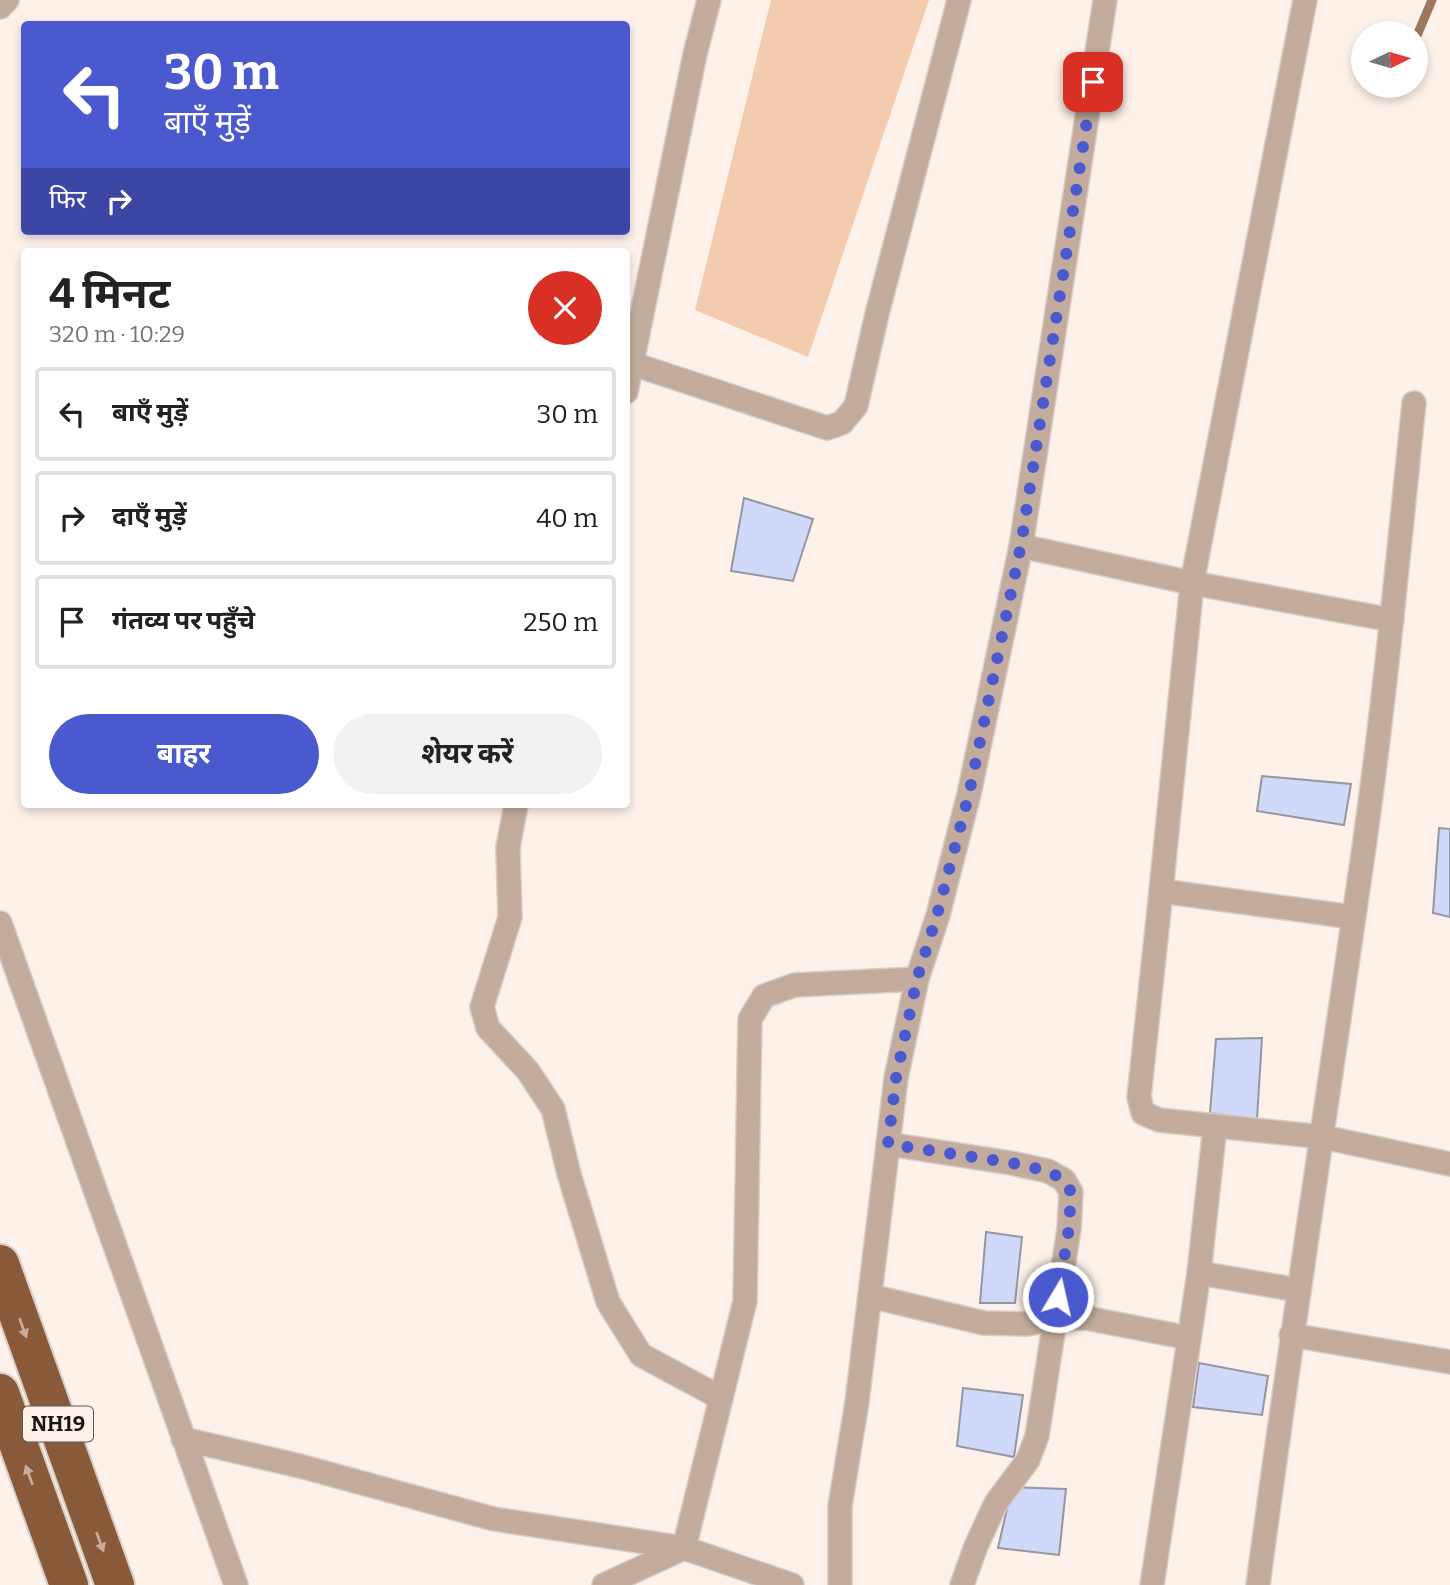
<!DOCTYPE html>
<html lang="hi">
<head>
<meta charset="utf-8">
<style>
	:root { --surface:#fff; --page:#f2f2f2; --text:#222; --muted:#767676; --line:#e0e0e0; --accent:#4b59cf }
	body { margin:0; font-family:Bitter,"Noto Sans Devanagari",serif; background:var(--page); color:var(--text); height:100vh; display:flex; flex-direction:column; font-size:26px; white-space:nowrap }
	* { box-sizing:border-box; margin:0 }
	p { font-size:23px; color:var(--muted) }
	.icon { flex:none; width:38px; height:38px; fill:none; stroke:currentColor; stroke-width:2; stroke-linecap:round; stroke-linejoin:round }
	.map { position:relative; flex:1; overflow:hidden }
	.sheet { position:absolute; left:21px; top:248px; width:609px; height:560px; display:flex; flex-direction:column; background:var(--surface); border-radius:7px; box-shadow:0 4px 10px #0003 }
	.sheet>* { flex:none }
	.guide { position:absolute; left:21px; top:21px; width:609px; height:214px; border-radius:7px; box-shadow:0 4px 10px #0003; background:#4b59cf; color:#fff; overflow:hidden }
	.needle { width:46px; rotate:85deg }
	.fabs { position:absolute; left:1351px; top:21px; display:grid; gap:14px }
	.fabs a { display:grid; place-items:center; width:77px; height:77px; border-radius:50%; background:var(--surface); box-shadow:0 4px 10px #0003; font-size:35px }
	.pin { position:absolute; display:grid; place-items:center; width:60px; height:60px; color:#fff; margin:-30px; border-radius:14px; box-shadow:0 4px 10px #0006 }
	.me { position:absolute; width:77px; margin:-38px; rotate:9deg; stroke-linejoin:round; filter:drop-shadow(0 0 5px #0008) }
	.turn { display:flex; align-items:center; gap:24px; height:147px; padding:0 28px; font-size:32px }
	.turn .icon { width:91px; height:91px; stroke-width:2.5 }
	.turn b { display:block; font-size:49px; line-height:60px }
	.then { display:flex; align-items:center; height:66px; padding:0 28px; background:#0003; gap:14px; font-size:26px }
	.round { display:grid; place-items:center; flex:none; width:74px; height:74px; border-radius:37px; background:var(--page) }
	.head { display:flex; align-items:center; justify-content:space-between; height:119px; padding:0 28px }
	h1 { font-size:42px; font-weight:700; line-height:52px }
	.cta { display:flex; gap:14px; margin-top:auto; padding:14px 28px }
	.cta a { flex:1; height:80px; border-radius:42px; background:var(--accent); color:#fff; font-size:28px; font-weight:700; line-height:80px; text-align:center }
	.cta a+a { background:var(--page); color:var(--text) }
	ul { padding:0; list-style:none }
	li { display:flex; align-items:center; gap:21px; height:94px; margin:0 14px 10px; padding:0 14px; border:4px solid var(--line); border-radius:7px }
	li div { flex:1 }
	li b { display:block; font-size:26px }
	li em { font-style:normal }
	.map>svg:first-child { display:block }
	.green { fill:#f3cbaf }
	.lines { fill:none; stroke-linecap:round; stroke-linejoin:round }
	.stream { stroke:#9d785f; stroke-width:9 }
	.building { fill:#d0d9f9; stroke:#9497a2; stroke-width:2 }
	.street-casing { stroke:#d9cec7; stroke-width:26 }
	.highway-casing { stroke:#d9cec7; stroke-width:42 }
	.street { stroke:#c3ac9d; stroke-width:23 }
	.highway { stroke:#885a39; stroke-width:38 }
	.oneway { fill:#c9ad9a }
	.route { stroke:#4b59cf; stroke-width:12; stroke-dasharray:0 21.6 }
	.labels { text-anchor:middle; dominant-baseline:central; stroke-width:7; stroke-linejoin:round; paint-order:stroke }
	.shield { fill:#fef1e9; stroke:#5e5752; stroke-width:2 }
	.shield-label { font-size:21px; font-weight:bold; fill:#191512 }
</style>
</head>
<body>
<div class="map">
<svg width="1450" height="1585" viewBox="0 0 1450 1585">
	<rect width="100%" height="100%" fill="#fef1e9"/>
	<polygon class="green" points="771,0 929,0 808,357 695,310"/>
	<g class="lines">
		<polyline class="stream" points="1416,38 1432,0"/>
	</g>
	<g class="building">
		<polygon points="744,498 813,519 793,581 731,571"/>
		<polygon points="1262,776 1351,784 1344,825 1257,811"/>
		<polygon points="1439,828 1450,829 1450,917 1433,913"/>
		<polygon points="1262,1038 1257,1119 1210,1113 1216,1039"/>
		<polygon points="986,1232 1022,1237 1015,1303 980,1303"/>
		<polygon points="1199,1363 1268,1376 1262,1415 1193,1407"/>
		<polygon points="963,1388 1023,1395 1014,1457 957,1446"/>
		<polygon points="1012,1487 1066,1489 1059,1555 998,1548"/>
	</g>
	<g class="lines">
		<g class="street-casing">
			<g id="street">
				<polyline points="1105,0 1021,546 1192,583 1161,891 1353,917"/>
				<polyline points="1305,0 1192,583 1392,620"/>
				<polyline points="0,7 7,0"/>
				<polyline points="633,364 827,428 842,423 856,406 877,314 959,0"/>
				<polyline points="626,392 695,54 709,0"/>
				<polyline points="516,805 508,847 510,917 482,1007 488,1028 528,1071 553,1109 569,1174 608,1302 641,1355 721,1398"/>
				<polyline points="1161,891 1139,1097 1143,1113 1159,1120 1323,1137 1450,1164"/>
				<polyline points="0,923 236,1585"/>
				<polyline points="888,1144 1011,1163 1048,1171 1064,1180 1071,1192 1069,1229 1037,1436 1028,1460 996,1503 976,1546 962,1585"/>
				<polyline points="1199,1273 1298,1290"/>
				<polyline points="870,1296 984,1323 1027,1324 1055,1319 1086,1318 1189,1338"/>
				<polyline points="1291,1335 1450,1362"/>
				<polyline points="183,1439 300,1466 494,1519 684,1548 792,1585"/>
				<polyline points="604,1585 684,1548 745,1301 750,1019 764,996 795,985 917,979"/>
				<polyline points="840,1585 840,1506 857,1402 896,1078 917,979 938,915 969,794 1021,546"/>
				<polyline points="1152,1585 1199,1273 1215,1126"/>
				<path d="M1258,1585C1290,1343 1327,1103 1362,861C1384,709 1398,556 1414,403"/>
			</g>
		</g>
		<g class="highway-casing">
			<g id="highway">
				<polyline points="0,1264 115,1585"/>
				<polyline points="0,1393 69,1585"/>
			</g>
		</g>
		<use href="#street" class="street"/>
		<use href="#highway" class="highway"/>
	</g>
	<defs><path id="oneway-solid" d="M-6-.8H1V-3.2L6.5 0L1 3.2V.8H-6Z" transform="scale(1.75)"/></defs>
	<g class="oneway">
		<use href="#oneway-solid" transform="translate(23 1328) rotate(70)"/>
		<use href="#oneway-solid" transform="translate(29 1475) rotate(-110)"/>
		<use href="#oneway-solid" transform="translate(100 1542) rotate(70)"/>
	</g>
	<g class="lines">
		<polyline class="route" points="1058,1297 1069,1228 1071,1192 1064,1180 1048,1171 1012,1163 888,1144 896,1078 917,979 937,915 969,794 1021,545 1093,82"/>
	</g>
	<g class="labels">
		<rect class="shield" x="23" y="1406.5" width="70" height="35" rx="5"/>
		<g class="shield-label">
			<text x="58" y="1424">NH19</text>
		</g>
	</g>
</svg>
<div class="fabs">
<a><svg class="needle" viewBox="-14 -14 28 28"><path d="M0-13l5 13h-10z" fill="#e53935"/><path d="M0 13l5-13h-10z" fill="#767676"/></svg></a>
</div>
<div class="pin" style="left:1093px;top:82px;background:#d93025"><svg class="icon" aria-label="arrive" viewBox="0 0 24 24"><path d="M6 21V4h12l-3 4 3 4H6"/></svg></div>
<svg class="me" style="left:1058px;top:1297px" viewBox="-20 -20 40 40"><circle r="17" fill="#4b59cf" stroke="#fff" stroke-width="3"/><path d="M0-11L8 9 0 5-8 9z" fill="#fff"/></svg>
<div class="guide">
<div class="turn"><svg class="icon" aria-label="left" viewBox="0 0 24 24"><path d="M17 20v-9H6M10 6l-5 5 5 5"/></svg><div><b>30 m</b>बाएँ मुड़ें</div></div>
<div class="then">फिर<svg class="icon" aria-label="right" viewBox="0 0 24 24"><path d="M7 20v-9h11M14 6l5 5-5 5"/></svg></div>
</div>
<section class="sheet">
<div class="head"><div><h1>4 मिनट</h1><p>320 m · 10:29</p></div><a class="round" style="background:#d93025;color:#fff"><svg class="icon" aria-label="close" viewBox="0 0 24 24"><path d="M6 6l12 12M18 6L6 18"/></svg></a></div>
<ul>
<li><svg class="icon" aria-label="left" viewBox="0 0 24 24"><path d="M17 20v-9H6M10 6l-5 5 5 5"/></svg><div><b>बाएँ मुड़ें</b></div><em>30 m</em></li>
<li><svg class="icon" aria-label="right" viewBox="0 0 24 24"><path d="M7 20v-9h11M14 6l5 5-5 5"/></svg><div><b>दाएँ मुड़ें</b></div><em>40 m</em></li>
<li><svg class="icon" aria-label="arrive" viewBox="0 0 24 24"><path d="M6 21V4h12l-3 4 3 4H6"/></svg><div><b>गंतव्य पर पहुँचे</b></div><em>250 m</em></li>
</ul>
<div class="cta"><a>बाहर</a><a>शेयर करें</a></div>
</section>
</div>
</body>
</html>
